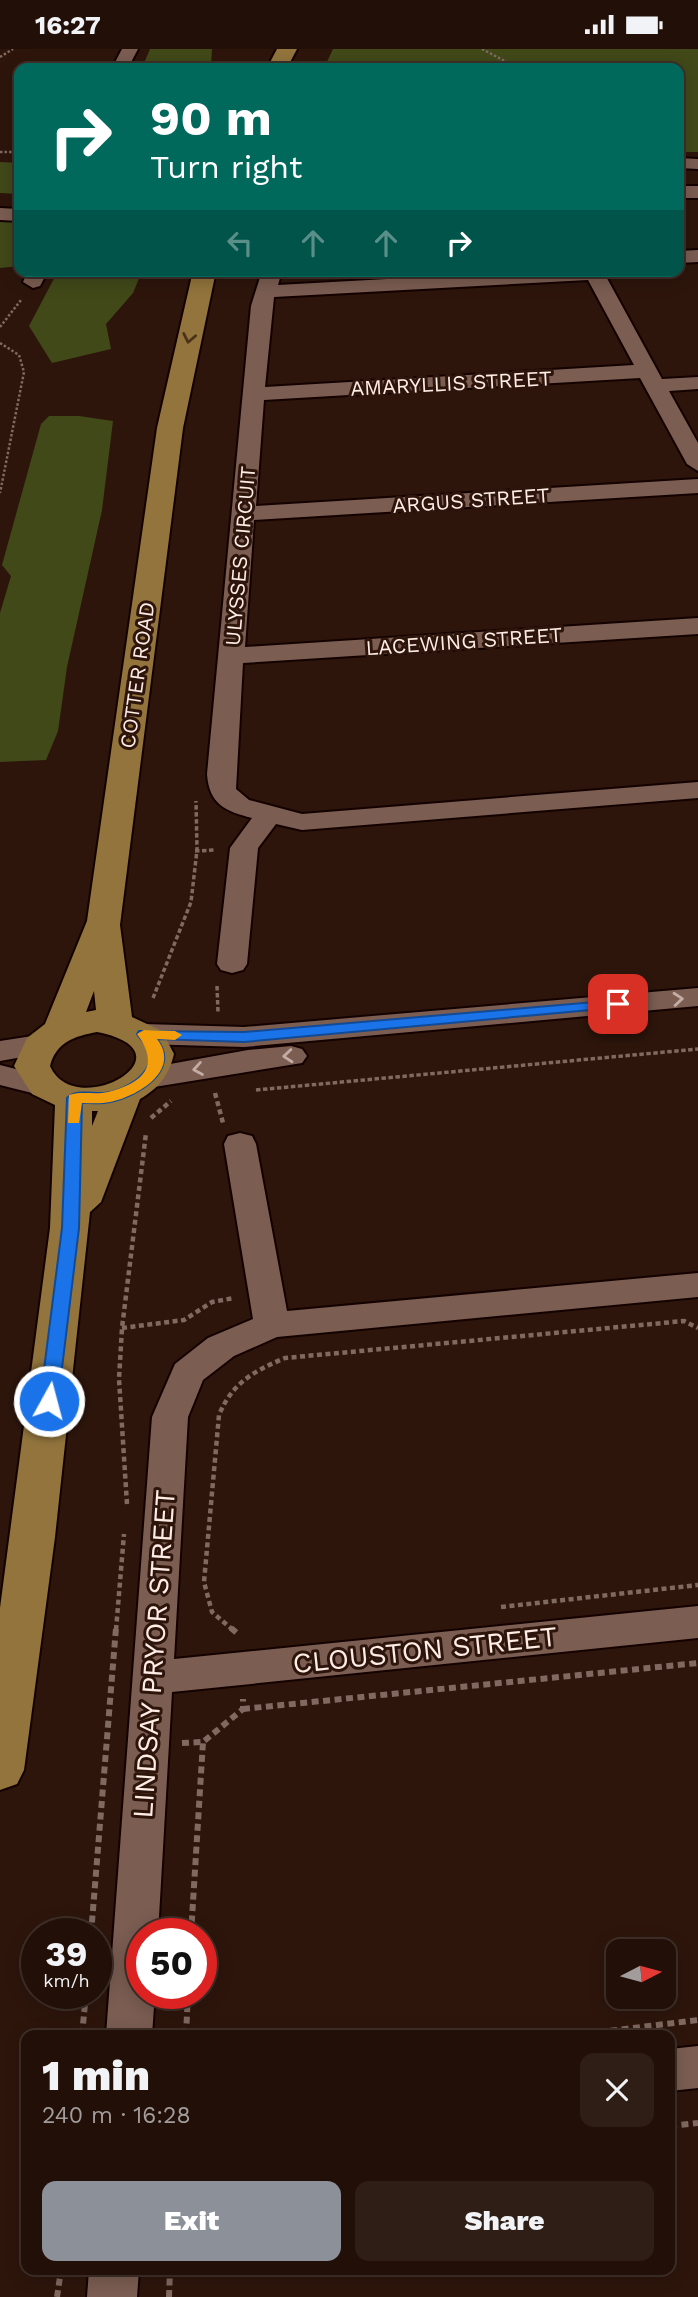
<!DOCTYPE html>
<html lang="en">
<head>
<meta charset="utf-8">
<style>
	:root { --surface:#221008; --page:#2e1e16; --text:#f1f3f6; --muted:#a29d9c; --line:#3f3029; --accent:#8c9099 }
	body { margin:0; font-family:"Work Sans",sans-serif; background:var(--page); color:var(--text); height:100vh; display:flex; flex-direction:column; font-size:26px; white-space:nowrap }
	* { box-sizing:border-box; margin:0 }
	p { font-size:23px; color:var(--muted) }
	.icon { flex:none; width:38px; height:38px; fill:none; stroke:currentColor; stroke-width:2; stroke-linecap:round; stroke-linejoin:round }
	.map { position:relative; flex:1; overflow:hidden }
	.sheet { position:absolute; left:21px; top:1981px; width:654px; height:245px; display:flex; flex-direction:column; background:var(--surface); border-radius:14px; box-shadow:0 4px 18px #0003,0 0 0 2px var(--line) }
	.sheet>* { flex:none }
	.hud { position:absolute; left:14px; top:14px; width:670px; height:214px; border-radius:14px; box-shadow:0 4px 18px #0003,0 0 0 2px var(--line); background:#00695c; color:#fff; overflow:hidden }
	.needle { width:46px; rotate:84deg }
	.fabs { position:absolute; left:606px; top:1890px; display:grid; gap:14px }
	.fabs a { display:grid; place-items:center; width:70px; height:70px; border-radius:14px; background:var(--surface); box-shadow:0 4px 18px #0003,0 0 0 2px var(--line); font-size:35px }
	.speed { position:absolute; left:21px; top:1869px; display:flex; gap:14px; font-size:35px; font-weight:700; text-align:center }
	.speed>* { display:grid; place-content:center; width:91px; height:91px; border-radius:50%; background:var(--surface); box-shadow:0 4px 18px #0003,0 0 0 2px var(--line); line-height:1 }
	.speed small { font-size:18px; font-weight:400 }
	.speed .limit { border:10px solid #d22; background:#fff; color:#111 }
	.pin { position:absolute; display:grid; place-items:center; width:60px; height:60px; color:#fff; margin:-30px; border-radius:14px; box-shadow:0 4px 10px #0006 }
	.me { position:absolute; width:77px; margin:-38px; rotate:7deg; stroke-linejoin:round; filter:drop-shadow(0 0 5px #0008) }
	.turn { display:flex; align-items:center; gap:24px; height:147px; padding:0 21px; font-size:32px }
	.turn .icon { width:91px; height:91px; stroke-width:2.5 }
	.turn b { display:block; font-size:49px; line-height:60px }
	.lanes { display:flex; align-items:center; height:66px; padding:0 21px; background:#0003; justify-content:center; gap:35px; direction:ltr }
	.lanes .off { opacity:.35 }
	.round { display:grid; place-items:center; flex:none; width:74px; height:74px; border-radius:14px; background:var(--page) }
	.summary { display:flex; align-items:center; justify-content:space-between; height:119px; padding:0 21px }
	h1 { font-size:42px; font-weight:800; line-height:52px }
	.action { display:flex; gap:14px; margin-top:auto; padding:14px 21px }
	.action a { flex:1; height:80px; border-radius:14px; background:var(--accent); color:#fff; font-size:28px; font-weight:800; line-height:80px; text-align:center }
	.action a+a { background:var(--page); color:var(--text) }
	.status { display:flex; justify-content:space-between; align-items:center; height:49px; padding:0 35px; background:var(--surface); direction:ltr }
	.status svg { height:19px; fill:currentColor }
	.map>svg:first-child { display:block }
	.green { fill:#414919 }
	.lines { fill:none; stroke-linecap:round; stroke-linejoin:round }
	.minor-casing { stroke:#140200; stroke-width:4 }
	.major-casing { stroke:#140200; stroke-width:4 }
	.path-far3 { stroke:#7f6960; stroke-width:2.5; stroke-dasharray:2.5 2; stroke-linecap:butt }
	.path-far2 { stroke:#7f6960; stroke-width:3.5; stroke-dasharray:4.5 2.5; stroke-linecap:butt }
	.path-far1 { stroke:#7f6960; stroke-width:4.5; stroke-dasharray:5 3.5; stroke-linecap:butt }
	.path { stroke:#7f6960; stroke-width:6; stroke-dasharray:7 4.5; stroke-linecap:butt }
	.minor { fill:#7b5d52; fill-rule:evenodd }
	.major { fill:#92743c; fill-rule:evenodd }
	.oneway { stroke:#4b321a }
	.oneway2 { stroke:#c3aca3 }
	.route { fill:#1a73e8; stroke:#114b97; stroke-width:2 }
	.slow { fill:#f59e0b }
	.labels { text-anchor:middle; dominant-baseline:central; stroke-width:6; stroke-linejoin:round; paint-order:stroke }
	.far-street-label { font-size:21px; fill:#feece5; stroke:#2d150b }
	.near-street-label { font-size:28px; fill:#feece5; stroke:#2d150b }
</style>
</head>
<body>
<div class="status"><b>16:27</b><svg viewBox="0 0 49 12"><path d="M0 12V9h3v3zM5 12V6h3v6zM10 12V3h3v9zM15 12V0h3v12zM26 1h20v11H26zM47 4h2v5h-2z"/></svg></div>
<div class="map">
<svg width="698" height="2248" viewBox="0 0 698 2248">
	<rect width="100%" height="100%" fill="#2d150b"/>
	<g class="green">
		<polygon points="150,0 212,0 211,18 142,19"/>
		<polygon points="333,0 698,0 698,103 679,103 679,19 324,19"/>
		<polygon points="0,113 19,114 19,145 0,144"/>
		<polygon points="0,172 19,173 19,217 0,219"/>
		<polygon points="58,222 142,222 133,244 106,275 111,300 52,314 29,277"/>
		<polygon points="49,367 79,367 113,372 102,461 67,618 58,682 46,711 0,713 0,564 11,527 2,516 41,375"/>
	</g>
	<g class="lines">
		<g class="minor-casing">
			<g id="minor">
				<polygon points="122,0 138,0 128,19 112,19"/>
				<polygon points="679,109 698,110 698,120 679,119"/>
				<rect x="679" y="137" width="19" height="12"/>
				<polygon points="0,159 19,160 19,172 0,171"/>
				<polygon points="698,201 698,213 679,214 679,202"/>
				<polygon points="28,222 48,222 40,237 33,239 23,233"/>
				<path d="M262,222H282L278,236L535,222H603L662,330L698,328V340L669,342L698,394V422L687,415L640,329L264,351L256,457L698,430V444L254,471L245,598L698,569V585L243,614L236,740L249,751L302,765L698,733V749L302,781L276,775L258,799L247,915L243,921L232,924L221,921L217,915L230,799L252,769C225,762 209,755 207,725L251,257ZM588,231L634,316L265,338L274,248Z"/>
				<polygon points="698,939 698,957 244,998 144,995 133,992 128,985 133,978 144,975 244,978"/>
				<polygon points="39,986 50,989 55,996 50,1003 0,1012 0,992"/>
				<polygon points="291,997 302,1000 307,1007 302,1014 148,1039 137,1036 132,1029 137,1022 148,1019 248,1001"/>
				<polygon points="0,1016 55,1030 60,1037 55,1044 44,1047 0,1036"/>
				<polygon points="240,1084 252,1087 256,1095 287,1262 698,1224 698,1248 277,1288 234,1307 203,1331 188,1368 174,1610 698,1557 698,1589 172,1643 158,1885 142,1885 142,1944 155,1944 152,1986 106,1986 152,1368 175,1315 208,1289 253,1270 224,1095 228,1087"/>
				<polygon points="698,1997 698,2039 670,2042 670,2000"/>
				<polygon points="89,2221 139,2221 137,2248 87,2248"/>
			</g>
		</g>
		<g class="major-casing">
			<g id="major">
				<polygon points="277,0 297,0 287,19 267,19"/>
				<path d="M193,222H216L183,379L120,876L132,968L162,982L174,1005C169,1026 159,1039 140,1050L101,1153L90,1163L55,1488L24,1721L17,1735L0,1741V1559L50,1179L55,1056L32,1045L14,1017L27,989L45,975L87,872L157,379ZM94,942L96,961L86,963ZM97,983C198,1003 75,1074 50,1017C56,993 75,987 97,983ZM92,1062H98L92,1077Z"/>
			</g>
		</g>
		<g class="path-far3">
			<polyline points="482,0 518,19"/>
			<polyline points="0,8 13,0"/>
			<polyline points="0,103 19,103"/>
			<polyline points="0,278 21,251"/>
			<polyline points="0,294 19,306 24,323 0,444"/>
		</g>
		<g class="path-far2">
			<polyline points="195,802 215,801"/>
			<polyline points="217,937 218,963"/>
			<polyline points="153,949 191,853 197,801 196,752"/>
			<polyline points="256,1041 698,1000"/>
		</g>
		<g class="path-far1">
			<polyline points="215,1044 223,1074"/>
			<polyline points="151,1069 171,1052"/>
			<polyline points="122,1279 184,1271 212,1253 234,1249"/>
			<polyline points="127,1455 119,1330 122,1279 146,1084"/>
			<polyline points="501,1558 698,1536"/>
			<polyline points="116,1581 124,1485"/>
			<path d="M233,1581L212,1563L204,1533L219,1366C232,1334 254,1322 285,1309L684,1272L698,1279"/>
		</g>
		<g class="path">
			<polyline points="231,1579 239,1586"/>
			<polyline points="243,1660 698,1614"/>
			<polyline points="182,1694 203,1693 243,1660 243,1650"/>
			<polyline points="91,1885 116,1579"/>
			<polyline points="191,1885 203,1693"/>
			<polyline points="82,1986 86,1944"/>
			<polyline points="186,1986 188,1944"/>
			<polyline points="576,1986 698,1971"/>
			<polyline points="670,2077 698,2074"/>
			<polyline points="57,2248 61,2221"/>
			<polyline points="169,2248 170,2221"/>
		</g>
		<use href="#minor" class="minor"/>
		<use href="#major" class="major"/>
	</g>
	<defs><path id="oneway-chevron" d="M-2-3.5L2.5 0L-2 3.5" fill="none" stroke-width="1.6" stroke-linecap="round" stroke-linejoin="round" transform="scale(1.75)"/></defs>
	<use class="oneway" href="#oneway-chevron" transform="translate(189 289) rotate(101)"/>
	<g class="oneway2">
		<use href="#oneway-chevron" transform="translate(678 950) rotate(-5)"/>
		<use href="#oneway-chevron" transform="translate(288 1007) rotate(175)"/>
		<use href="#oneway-chevron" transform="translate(198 1020) rotate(170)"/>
	</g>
	<path class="route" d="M618,951L623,952V958L244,993L157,990C182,1022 136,1048 110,1053C101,1055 91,1054 82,1054L79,1179L58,1352L55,1357H43L40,1352L62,1179L67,1049C75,1040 92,1045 104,1044C124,1042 159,1024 147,998C145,994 140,990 137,985L139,982L244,983Z"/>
	<path class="slow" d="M144,981L175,982L182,986L175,991L157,990C182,1022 136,1048 110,1053C101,1055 91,1054 82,1054L79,1074H68L69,1046C82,1042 96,1046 108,1043C143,1034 161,1017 137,985Z"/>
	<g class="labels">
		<g class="far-street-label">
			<text transform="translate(451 334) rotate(-3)">AMARYLLIS STREET</text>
			<text transform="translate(471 451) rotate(-4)">ARGUS STREET</text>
			<text transform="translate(240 507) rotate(-85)">ULYSSES CIRCUIT</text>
			<text transform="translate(464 592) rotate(-4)">LACEWING STREET</text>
			<text transform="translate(137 626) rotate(-82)">COTTER ROAD</text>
		</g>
		<g class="near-street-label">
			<text transform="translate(425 1601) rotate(-6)">CLOUSTON STREET</text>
			<text transform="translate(154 1605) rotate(-86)">LINDSAY PRYOR STREET</text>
		</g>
	</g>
</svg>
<div class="fabs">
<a><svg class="needle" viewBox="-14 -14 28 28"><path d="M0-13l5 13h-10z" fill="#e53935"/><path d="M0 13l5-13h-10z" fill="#a29d9c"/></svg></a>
</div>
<div class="speed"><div>39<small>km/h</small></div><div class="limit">50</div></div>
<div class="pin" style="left:618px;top:955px;background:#d93025"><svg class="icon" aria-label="arrive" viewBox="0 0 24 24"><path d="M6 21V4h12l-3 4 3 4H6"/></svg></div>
<svg class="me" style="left:49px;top:1352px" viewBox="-20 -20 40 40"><circle r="17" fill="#1a73e8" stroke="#fff" stroke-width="3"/><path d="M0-11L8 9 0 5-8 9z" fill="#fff"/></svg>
<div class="hud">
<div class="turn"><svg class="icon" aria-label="right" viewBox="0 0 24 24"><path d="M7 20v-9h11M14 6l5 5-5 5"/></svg><div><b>90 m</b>Turn right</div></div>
<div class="lanes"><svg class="icon off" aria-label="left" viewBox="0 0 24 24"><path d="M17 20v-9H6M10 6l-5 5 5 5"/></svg><svg class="icon off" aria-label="ahead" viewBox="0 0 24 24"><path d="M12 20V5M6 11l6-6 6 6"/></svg><svg class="icon off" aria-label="ahead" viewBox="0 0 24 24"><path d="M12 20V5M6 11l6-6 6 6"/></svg><svg class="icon" aria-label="right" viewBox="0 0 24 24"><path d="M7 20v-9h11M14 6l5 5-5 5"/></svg></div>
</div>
<section class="sheet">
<div class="summary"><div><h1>1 min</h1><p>240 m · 16:28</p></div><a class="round"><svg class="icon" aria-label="close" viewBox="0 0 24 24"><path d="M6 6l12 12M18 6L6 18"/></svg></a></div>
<div class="action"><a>Exit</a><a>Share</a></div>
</section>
</div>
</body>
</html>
